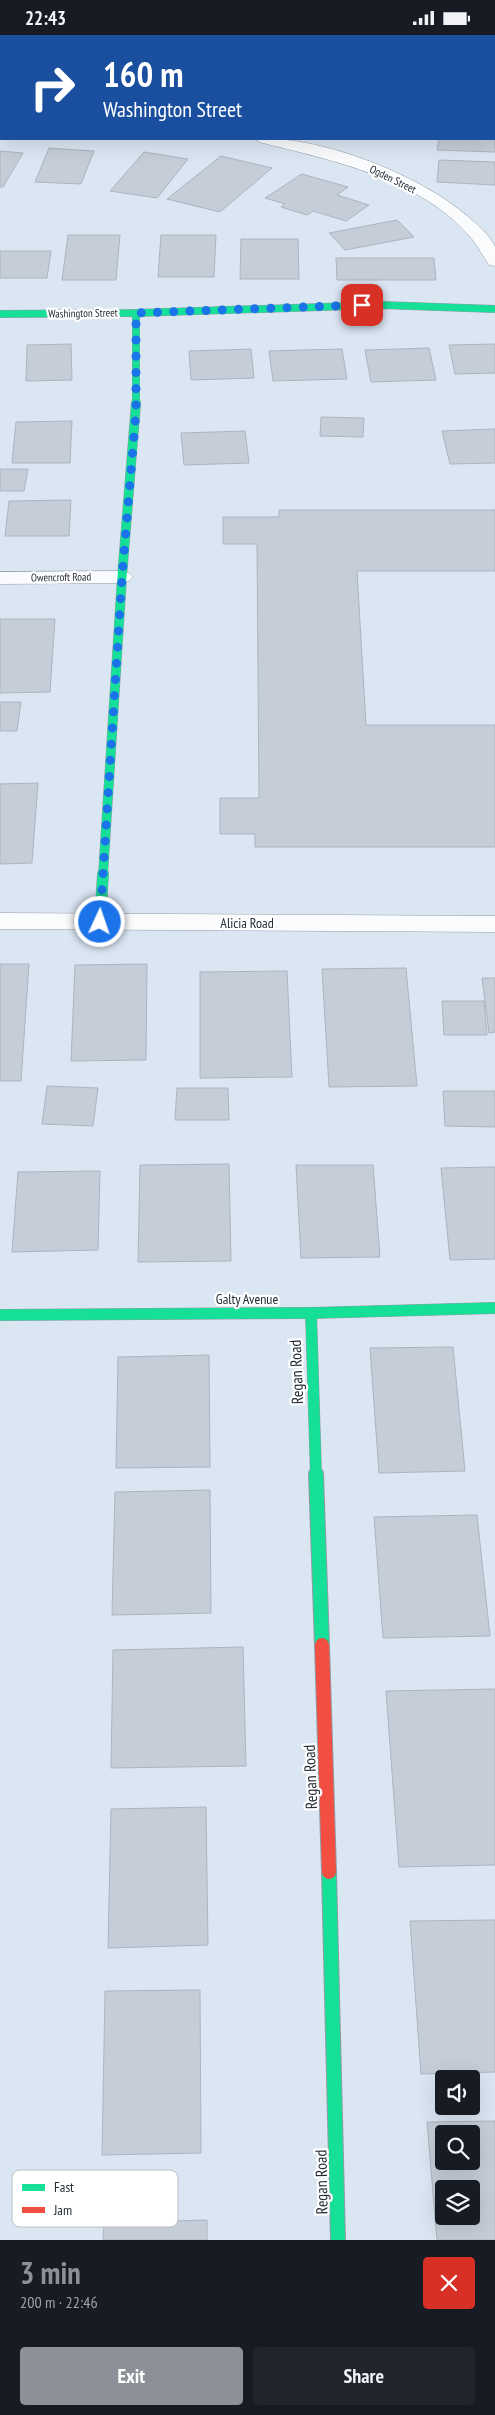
<!DOCTYPE html>
<html lang="en">
<head>
<meta charset="utf-8">
<style>
	:root { --surface:#171b24; --page:#20242c; --text:#f1f3f6; --muted:#9ea1a6; --accent:#8c9099 }
	body { margin:0; font-family:"PT Sans Narrow",sans-serif; background:var(--page); color:var(--text); height:100vh; display:flex; flex-direction:column; font-size:19px; white-space:nowrap }
	* { box-sizing:border-box; margin:0 }
	p { font-size:16px; color:var(--muted) }
	.icon { flex:none; width:28px; height:28px; fill:none; stroke:currentColor; stroke-width:2; stroke-linecap:round; stroke-linejoin:round }
	.map { position:relative; height:2205px; overflow:hidden }
	.panel { display:flex; flex-direction:column; background:var(--surface); flex:1 }
	.panel>* { flex:none }
	.top-card { position:absolute; left:0px; top:0px; width:495px; height:105px; box-shadow:0 5px 20px #0002; background:#1a4fa0; color:#fff; overflow:hidden }
	.controls { position:absolute; left:435px; top:2035px; display:grid; gap:10px }
	.controls a { display:grid; place-items:center; width:45px; height:45px; border-radius:5px; background:var(--surface); box-shadow:0 5px 20px #0002; font-size:25px }
	.pin { position:absolute; display:grid; place-items:center; width:42px; height:42px; color:#fff; margin:-21px; border-radius:10px; box-shadow:0 2px 8px #0006 }
	.me { position:absolute; width:55px; margin:-28px; rotate:3deg; stroke-linejoin:round; filter:drop-shadow(0 0 4px #0008) }
	.turn { display:flex; align-items:center; gap:18px; height:105px; padding:0 20px; font-size:22px }
	.turn .icon { width:65px; height:65px; stroke-width:2.5 }
	.turn b { display:block; font-size:35px; line-height:42px }
	.round { display:grid; place-items:center; flex:none; width:52px; height:52px; border-radius:5px; background:var(--page) }
	.overview { display:flex; align-items:center; justify-content:space-between; height:85px; padding:0 20px }
	h1 { font-size:30px; font-weight:800; line-height:38px; color:var(--accent) }
	.action { display:flex; gap:10px; margin-top:auto; padding:10px 20px }
	.action a { flex:1; height:58px; border-radius:5px; background:var(--accent); color:#fff; font-size:20px; font-weight:800; line-height:58px; text-align:center }
	.action a+a { background:var(--page); color:var(--text) }
	.status { display:flex; justify-content:space-between; align-items:center; height:35px; padding:0 25px; background:var(--surface); direction:ltr }
	.status svg { height:14px; fill:currentColor }
	.map>svg:first-child { display:block }
	.building { fill:#c5ced8; stroke:#acb4bf; fill-rule:evenodd }
	.lines { fill:none; stroke-linecap:round; stroke-linejoin:round }
	.street-casing { stroke:#929ba5; stroke-width:1 }
	.fast-far3-casing { stroke:#929ba5; stroke-width:8 }
	.fast-far2-casing { stroke:#929ba5; stroke-width:10 }
	.fast-far1-casing { stroke:#929ba5; stroke-width:12 }
	.fast-casing { stroke:#929ba5; stroke-width:16 }
	.jam-casing { stroke:#929ba5; stroke-width:16 }
	.street { fill:#fafbfd; fill-rule:evenodd }
	.fast-far3 { stroke:#16e098; stroke-width:7 }
	.fast-far2 { stroke:#16e098; stroke-width:9 }
	.fast-far1 { stroke:#16e098; stroke-width:11 }
	.fast { stroke:#16e098; stroke-width:14 }
	.jam { stroke:#f24e42; stroke-width:14 }
	.route { stroke:#1a73e8; stroke-width:9; stroke-dasharray:0 16.2 }
	.labels { text-anchor:middle; dominant-baseline:central; stroke-width:4.5; stroke-linejoin:round; paint-order:stroke }
	.far-street-label { font-size:11px; fill:#242c35; stroke:#fff }
	.street-label { font-size:14px; fill:#242c35; stroke:#fff }
	.near-street-label { font-size:16px; fill:#242c35; stroke:#fff }
	.key { fill:#fff; stroke:#bdc0c2; stroke-width:1 }
	.key-label { font-size:14px; fill:#242c35 }
</style>
</head>
<body>
<div class="status"><b>22:43</b><svg viewBox="0 0 49 12"><path d="M0 12V9h3v3zM5 12V6h3v6zM10 12V3h3v9zM15 12V0h3v12zM26 1h20v11H26zM47 4h2v5h-2z"/></svg></div>
<div class="map">
<svg width="495" height="2205" viewBox="0 0 495 2205">
	<rect width="100%" height="100%" fill="#dbe6f3"/>
	<g class="building">
		<polygon points="247,0 330,0 246,1"/>
		<polygon points="494,87 495,117 437,115 439,104 494,104"/>
		<polygon points="49,113 94,116 81,149 35,147"/>
		<polygon points="0,116 23,118 3,152 0,152"/>
		<polygon points="144,117 188,124 157,163 110,156"/>
		<polygon points="221,121 272,133 220,177 167,164"/>
		<polygon points="439,125 495,127 495,150 437,147"/>
		<polygon points="302,139 348,152 337,160 369,170 346,186 313,176 307,180 281,172 285,169 265,163"/>
		<polygon points="397,185 414,202 345,215 329,198"/>
		<polygon points="68,200 120,200 116,245 62,245"/>
		<polygon points="161,200 216,200 214,242 158,242"/>
		<polygon points="241,204 298,204 299,244 240,244"/>
		<polygon points="0,216 51,216 47,243 0,243"/>
		<polygon points="336,223 434,223 436,245 337,245"/>
		<polygon points="71,309 72,345 26,346 27,310"/>
		<polygon points="495,309 495,338 455,339 449,310"/>
		<polygon points="429,313 436,345 371,347 365,315"/>
		<polygon points="251,314 254,343 191,345 189,316"/>
		<polygon points="342,314 347,344 273,346 269,316"/>
		<polygon points="321,382 364,383 363,402 320,401"/>
		<polygon points="72,386 70,428 12,428 16,387"/>
		<polygon points="495,394 495,428 450,429 442,396"/>
		<polygon points="245,396 249,428 184,430 181,398"/>
		<polygon points="0,434 28,434 24,456 0,456"/>
		<polygon points="71,465 69,501 5,501 9,466"/>
		<polygon points="279,475 495,475 495,536 357,536 366,690 495,690 495,812 255,812 255,799 220,799 220,763 259,763 257,509 223,509 223,482 279,482"/>
		<polygon points="0,584 55,584 50,657 0,658"/>
		<polygon points="0,667 21,667 17,696 0,696"/>
		<polygon points="38,748 32,828 0,829 0,749"/>
		<polygon points="0,929 29,929 21,1046 0,1046"/>
		<polygon points="147,929 146,1025 71,1026 75,930"/>
		<polygon points="406,933 417,1051 329,1052 322,934"/>
		<polygon points="287,936 292,1042 200,1043 200,937"/>
		<polygon points="482,943 495,943 495,997 489,998"/>
		<polygon points="442,966 484,966 487,1000 444,1000"/>
		<polygon points="47,1051 98,1053 93,1091 42,1089"/>
		<polygon points="177,1053 228,1053 229,1085 175,1085"/>
		<polygon points="443,1056 495,1056 495,1092 445,1091"/>
		<polygon points="229,1129 231,1226 138,1227 140,1130"/>
		<polygon points="296,1130 373,1130 380,1222 301,1223"/>
		<polygon points="495,1132 495,1224 450,1225 441,1133"/>
		<polygon points="100,1136 98,1215 12,1217 18,1137"/>
		<polygon points="453,1312 465,1436 379,1438 370,1313"/>
		<polygon points="209,1320 210,1432 116,1433 118,1322"/>
		<polygon points="210,1455 211,1578 112,1580 115,1457"/>
		<polygon points="477,1480 490,1601 383,1603 374,1482"/>
		<polygon points="243,1612 246,1731 111,1733 113,1615"/>
		<polygon points="495,1654 495,1830 399,1832 386,1656"/>
		<polygon points="206,1772 208,1910 108,1913 111,1774"/>
		<polygon points="495,1885 495,2037 421,2039 410,1886"/>
		<polygon points="200,1955 201,2118 102,2120 105,1956"/>
		<path d="M495,2086V2205H437L427,2087ZM444,2099H471V2126H444ZM444,2154H471V2181H444Z"/>
		<polygon points="207,2185 207,2205 103,2205 104,2188"/>
	</g>
	<g class="lines">
		<g class="street-casing">
			<g id="street">
				<path d="M257,104C321,100 426,142 473,186C481,193 491,202 495,212C495,217 495,226 495,231L489,230C483,221 478,212 472,204C423,144 331,125 259,107Z"/>
				<polygon points="122,536 129,538 133,542 129,546 122,548 0,549 0,537"/>
				<polygon points="0,878 495,881 495,897 0,894"/>
			</g>
		</g>
		<g class="fast-far3-casing">
			<g id="fast-far3">
				<polyline points="136,278 136,369"/>
				<polyline points="0,279 136,278 381,270 495,274"/>
			</g>
		</g>
		<g class="fast-far2-casing">
			<polyline id="fast-far2" points="103,840 122,542 136,368"/>
		</g>
		<g class="fast-far1-casing">
			<g id="fast-far1">
				<polyline points="100,887 103,839"/>
				<polyline points="311,1278 316,1440"/>
				<polyline points="0,1280 311,1278 495,1273"/>
			</g>
		</g>
		<g class="fast-casing">
			<g id="fast">
				<polyline points="316,1439 322,1610"/>
				<polyline points="329,1837 338,2205"/>
			</g>
		</g>
		<g class="jam-casing">
			<polyline id="jam" points="322,1610 329,1837"/>
		</g>
		<use href="#street" class="street"/>
		<use href="#fast-far3" class="fast-far3"/>
		<use href="#fast-far2" class="fast-far2"/>
		<use href="#fast-far1" class="fast-far1"/>
		<use href="#fast" class="fast"/>
		<use href="#jam" class="jam"/>
	</g>
	<g class="lines">
		<polyline class="route" points="100,887 122,542 136,377 136,278 362,270"/>
	</g>
	<g class="labels">
		<g class="far-street-label">
			<text transform="translate(393 144) rotate(26)">Ogden Street</text>
			<text transform="translate(83 278) rotate(-1)">Washington Street</text>
			<text transform="translate(61 542) rotate(-1)">Owencroft Road</text>
		</g>
		<g class="street-label">
			<text x="247" y="888">Alicia Road</text>
			<text x="247" y="1264">Galty Avenue</text>
		</g>
		<g class="near-street-label">
			<text transform="translate(296 1337) rotate(-92)">Regan Road</text>
			<text transform="translate(310 1742) rotate(-92)">Regan Road</text>
			<text transform="translate(321 2147) rotate(-91)">Regan Road</text>
		</g>
	</g>
	<rect x="12" y="2135" width="166" height="57" rx="8" class="key"/>
	<rect x="22" y="2149" width="23" height="7" fill="#16e098"/>
	<rect x="22" y="2172" width="23" height="6" fill="#f24e42"/>
	<g class="key-label">
		<text x="54" y="2157">Fast</text>
		<text x="54" y="2180">Jam</text>
	</g>
</svg>
<div class="controls">
<a><svg class="icon" aria-label="sound" viewBox="0 0 24 24"><path d="M4 9h4l5-4v14l-5-4H4zM17 9q2 3 0 6"/></svg></a>
<a><svg class="icon" aria-label="search" viewBox="0 0 24 24"><circle cx="10" cy="10" r="6"/><path d="M15 15l6 6"/></svg></a>
<a><svg class="icon" aria-label="layers" viewBox="0 0 24 24"><path d="M12 4l9 5-9 5-9-5zM3 14l9 5 9-5"/></svg></a>
</div>
<div class="pin" style="left:362px;top:270px;background:#d93025"><svg class="icon" aria-label="arrive" viewBox="0 0 24 24"><path d="M6 21V4h12l-3 4 3 4H6"/></svg></div>
<svg class="me" style="left:100px;top:887px" viewBox="-20 -20 40 40"><circle r="17" fill="#1a73e8" stroke="#fff" stroke-width="3"/><path d="M0-11L8 9 0 5-8 9z" fill="#fff"/></svg>
<div class="top-card">
<div class="turn"><svg class="icon" aria-label="right" viewBox="0 0 24 24"><path d="M7 20v-9h11M14 6l5 5-5 5"/></svg><div><b>160 m</b>Washington Street</div></div>
</div>
</div>
<section class="panel">
<div class="overview"><div><h1>3 min</h1><p>200 m · 22:46</p></div><a class="round" style="background:#d93025;color:#fff"><svg class="icon" aria-label="close" viewBox="0 0 24 24"><path d="M6 6l12 12M18 6L6 18"/></svg></a></div>
<div class="action"><a>Exit</a><a>Share</a></div>
</section>
</body>
</html>
